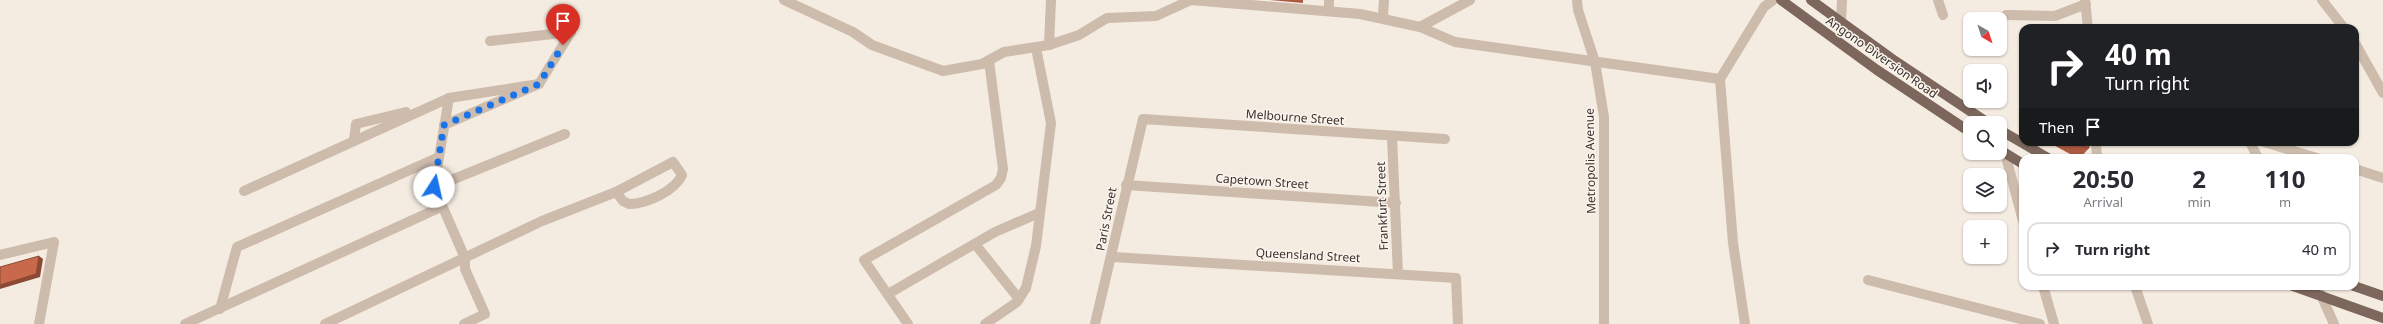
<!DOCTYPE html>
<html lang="en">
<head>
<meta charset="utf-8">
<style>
	:root { --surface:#fff; --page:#f2f2f3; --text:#2b2b33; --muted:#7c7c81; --line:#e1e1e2 }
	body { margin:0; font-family:"Noto Sans",sans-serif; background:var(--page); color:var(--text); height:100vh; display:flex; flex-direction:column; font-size:15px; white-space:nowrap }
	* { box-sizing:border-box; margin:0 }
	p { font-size:13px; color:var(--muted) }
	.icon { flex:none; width:22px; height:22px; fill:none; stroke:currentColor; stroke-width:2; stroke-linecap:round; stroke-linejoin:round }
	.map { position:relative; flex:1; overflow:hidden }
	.drawer { position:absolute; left:2019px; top:154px; width:340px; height:136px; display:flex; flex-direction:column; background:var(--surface); border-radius:12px; box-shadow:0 1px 3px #0004 }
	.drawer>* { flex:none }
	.guide { position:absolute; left:2019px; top:24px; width:340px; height:122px; border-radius:12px; box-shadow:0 1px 3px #0004; background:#202124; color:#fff; overflow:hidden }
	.needle { width:26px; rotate:141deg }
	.fabs { position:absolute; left:1963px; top:12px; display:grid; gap:8px }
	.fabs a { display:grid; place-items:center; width:44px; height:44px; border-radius:8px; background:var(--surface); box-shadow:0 1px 3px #0004; font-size:20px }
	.pin { position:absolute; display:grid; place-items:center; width:34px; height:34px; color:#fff; margin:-41px -17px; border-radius:50% 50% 50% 0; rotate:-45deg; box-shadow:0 0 4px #0007 }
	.pin .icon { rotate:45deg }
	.me { position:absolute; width:44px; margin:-22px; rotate:10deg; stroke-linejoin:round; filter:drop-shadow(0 0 3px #0008) }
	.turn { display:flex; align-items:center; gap:14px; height:84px; padding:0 20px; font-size:18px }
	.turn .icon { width:52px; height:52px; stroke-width:2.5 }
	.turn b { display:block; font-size:28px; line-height:34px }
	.then { display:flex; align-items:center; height:38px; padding:0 20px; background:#0003; gap:8px; font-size:15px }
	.eta { display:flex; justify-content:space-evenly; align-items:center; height:68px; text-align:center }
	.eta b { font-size:24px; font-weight:700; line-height:28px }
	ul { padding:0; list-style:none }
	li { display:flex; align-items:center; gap:12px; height:54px; margin:0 8px 6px; padding:0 12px; border:2px solid var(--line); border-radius:12px }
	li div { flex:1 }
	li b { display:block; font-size:15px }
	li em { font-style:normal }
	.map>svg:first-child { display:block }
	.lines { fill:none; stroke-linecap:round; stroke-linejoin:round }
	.minor { stroke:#cdbbac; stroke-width:10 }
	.tertiary { stroke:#cdbbac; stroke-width:10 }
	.primary { stroke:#7d675c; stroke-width:10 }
	.wall { fill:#ac5a40 }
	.shaded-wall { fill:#8c4a34 }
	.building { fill:#c8694b; stroke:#8c4a34 }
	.route { stroke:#1a73e8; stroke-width:7; stroke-dasharray:0 12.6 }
	.labels { text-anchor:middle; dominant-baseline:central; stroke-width:3; stroke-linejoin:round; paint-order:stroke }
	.street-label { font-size:12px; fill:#3b302b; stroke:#fbf5ee }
</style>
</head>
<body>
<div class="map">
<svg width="2383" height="324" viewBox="0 0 2383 324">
	<rect width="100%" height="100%" fill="#f4ebe1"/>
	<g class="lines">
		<g class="minor">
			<polyline points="784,0 853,32 872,45 943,71 982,64 1004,52 1049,45 1079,35 1107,18 1156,16 1191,0 1360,14 1420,27 1455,42 1720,79"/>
			<polyline points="1329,0 1329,11"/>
			<polyline points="1577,0 1578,10 1595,62 1604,117 1604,324"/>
			<polyline points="1938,0 1943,15"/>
			<polyline points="2006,15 2055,16 2086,4"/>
			<polyline points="1383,17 1384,0"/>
			<polyline points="1841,22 1842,0"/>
			<polyline points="1420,27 1470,0"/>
			<polyline points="490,41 571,32"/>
			<polyline points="1049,45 1051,0"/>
			<polyline points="449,98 434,187 465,258 465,269 485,314 464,324"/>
			<polyline points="444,125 539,84 571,32"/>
			<polyline points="1392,137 1398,274"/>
			<polyline points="354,140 356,124 406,112"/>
			<polyline points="2250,142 2258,158"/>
			<polyline points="2264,142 2317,158"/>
			<polyline points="2005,153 2023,221"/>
			<path d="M673,162L682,175C675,191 646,204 629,204L623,201L616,192Z"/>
			<polyline points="2355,169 2383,178"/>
			<polyline points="1126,185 1396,203"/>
			<polyline points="434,187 565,134"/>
			<polyline points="244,191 449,98 539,84"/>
			<polyline points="975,244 1019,299"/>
			<polyline points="0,255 54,242 39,324"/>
			<polyline points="1113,257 1456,278 1458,324"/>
			<polyline points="1868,280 2040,324"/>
			<polyline points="2043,286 2054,324"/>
			<polyline points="2317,286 2334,324"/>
			<polyline points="888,294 995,232 1039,213"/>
			<polyline points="220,309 237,247 439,157"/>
			<polyline points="185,324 441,207"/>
			<polyline points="325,324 542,221 616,192"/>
			<polyline points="908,324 864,260 996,185 1001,178 1003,169 989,61"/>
			<polyline points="985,324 1017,302 1026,288 1036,246 1051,123 1036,48"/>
			<polyline points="1095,324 1143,119 1445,139"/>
			<polyline points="1745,324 1733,243 1720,79 1764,7 1773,0"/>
		</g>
		<g class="tertiary">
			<polyline points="2085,0 2088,28"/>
			<polyline points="2322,0 2344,28"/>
			<polyline points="2355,43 2383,93"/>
			<polyline points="2096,142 2097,158"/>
			<polyline points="2135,286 2148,324"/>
		</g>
		<g class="primary">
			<polyline points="1781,0 1877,70 1970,132"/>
			<polyline points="1811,0 1895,61 1988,123"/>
			<polyline points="2000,130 2048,158"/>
			<polyline points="2000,150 2023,164"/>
			<polyline points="2293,286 2383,318"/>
			<polyline points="2354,286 2383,296"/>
		</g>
	</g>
	<g class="wall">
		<polygon points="1270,0 1303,0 1303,3"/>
		<polygon points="2048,142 2088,142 2089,148 2081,157 2070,154"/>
	</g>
	<polygon class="shaded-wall" points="39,256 43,259 40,277 0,289 0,285"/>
	<g class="building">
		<polygon points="2071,142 2088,142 2089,148 2077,145"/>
		<polygon points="39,256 36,274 0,285 0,267"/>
	</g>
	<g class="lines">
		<polyline class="route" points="434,187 444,125 539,84 563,45"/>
	</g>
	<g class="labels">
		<g class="street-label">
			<text transform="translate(1882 57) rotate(35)">Angono Diversion Road</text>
			<text transform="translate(1295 117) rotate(4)">Melbourne Street</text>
			<text transform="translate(1590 161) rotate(-91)">Metropolis Avenue</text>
			<text transform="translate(1262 181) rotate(4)">Capetown Street</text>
			<text transform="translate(1382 206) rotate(-92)">Frankfurt Street</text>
			<text transform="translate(1106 219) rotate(-79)">Paris Street</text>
			<text transform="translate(1308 255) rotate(3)">Queensland Street</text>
		</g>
	</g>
</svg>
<div class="fabs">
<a><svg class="needle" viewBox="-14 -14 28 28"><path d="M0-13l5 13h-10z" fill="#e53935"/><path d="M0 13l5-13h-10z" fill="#7c7c81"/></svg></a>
<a><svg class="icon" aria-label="sound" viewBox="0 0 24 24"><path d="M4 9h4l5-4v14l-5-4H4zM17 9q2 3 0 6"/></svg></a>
<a><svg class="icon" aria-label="search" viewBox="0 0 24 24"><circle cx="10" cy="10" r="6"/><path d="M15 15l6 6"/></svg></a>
<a><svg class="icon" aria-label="layers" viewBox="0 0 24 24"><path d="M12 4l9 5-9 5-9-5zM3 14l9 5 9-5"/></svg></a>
<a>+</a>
</div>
<div class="pin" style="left:563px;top:45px;background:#d93025"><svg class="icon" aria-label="arrive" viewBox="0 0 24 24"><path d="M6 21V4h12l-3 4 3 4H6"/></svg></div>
<svg class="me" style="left:434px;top:187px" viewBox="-20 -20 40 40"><circle r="19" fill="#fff"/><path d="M0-13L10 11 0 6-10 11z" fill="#1a73e8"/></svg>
<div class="guide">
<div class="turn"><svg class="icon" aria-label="right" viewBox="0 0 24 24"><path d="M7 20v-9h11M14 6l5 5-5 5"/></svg><div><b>40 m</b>Turn right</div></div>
<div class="then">Then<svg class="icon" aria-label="arrive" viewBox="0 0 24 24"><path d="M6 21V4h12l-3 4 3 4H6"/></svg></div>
</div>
<section class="drawer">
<div class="eta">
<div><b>20:50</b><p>Arrival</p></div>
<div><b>2</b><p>min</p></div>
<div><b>110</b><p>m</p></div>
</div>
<ul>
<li><svg class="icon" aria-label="right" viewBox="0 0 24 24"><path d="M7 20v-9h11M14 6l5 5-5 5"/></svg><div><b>Turn right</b></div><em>40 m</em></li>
</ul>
</section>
</div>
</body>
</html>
